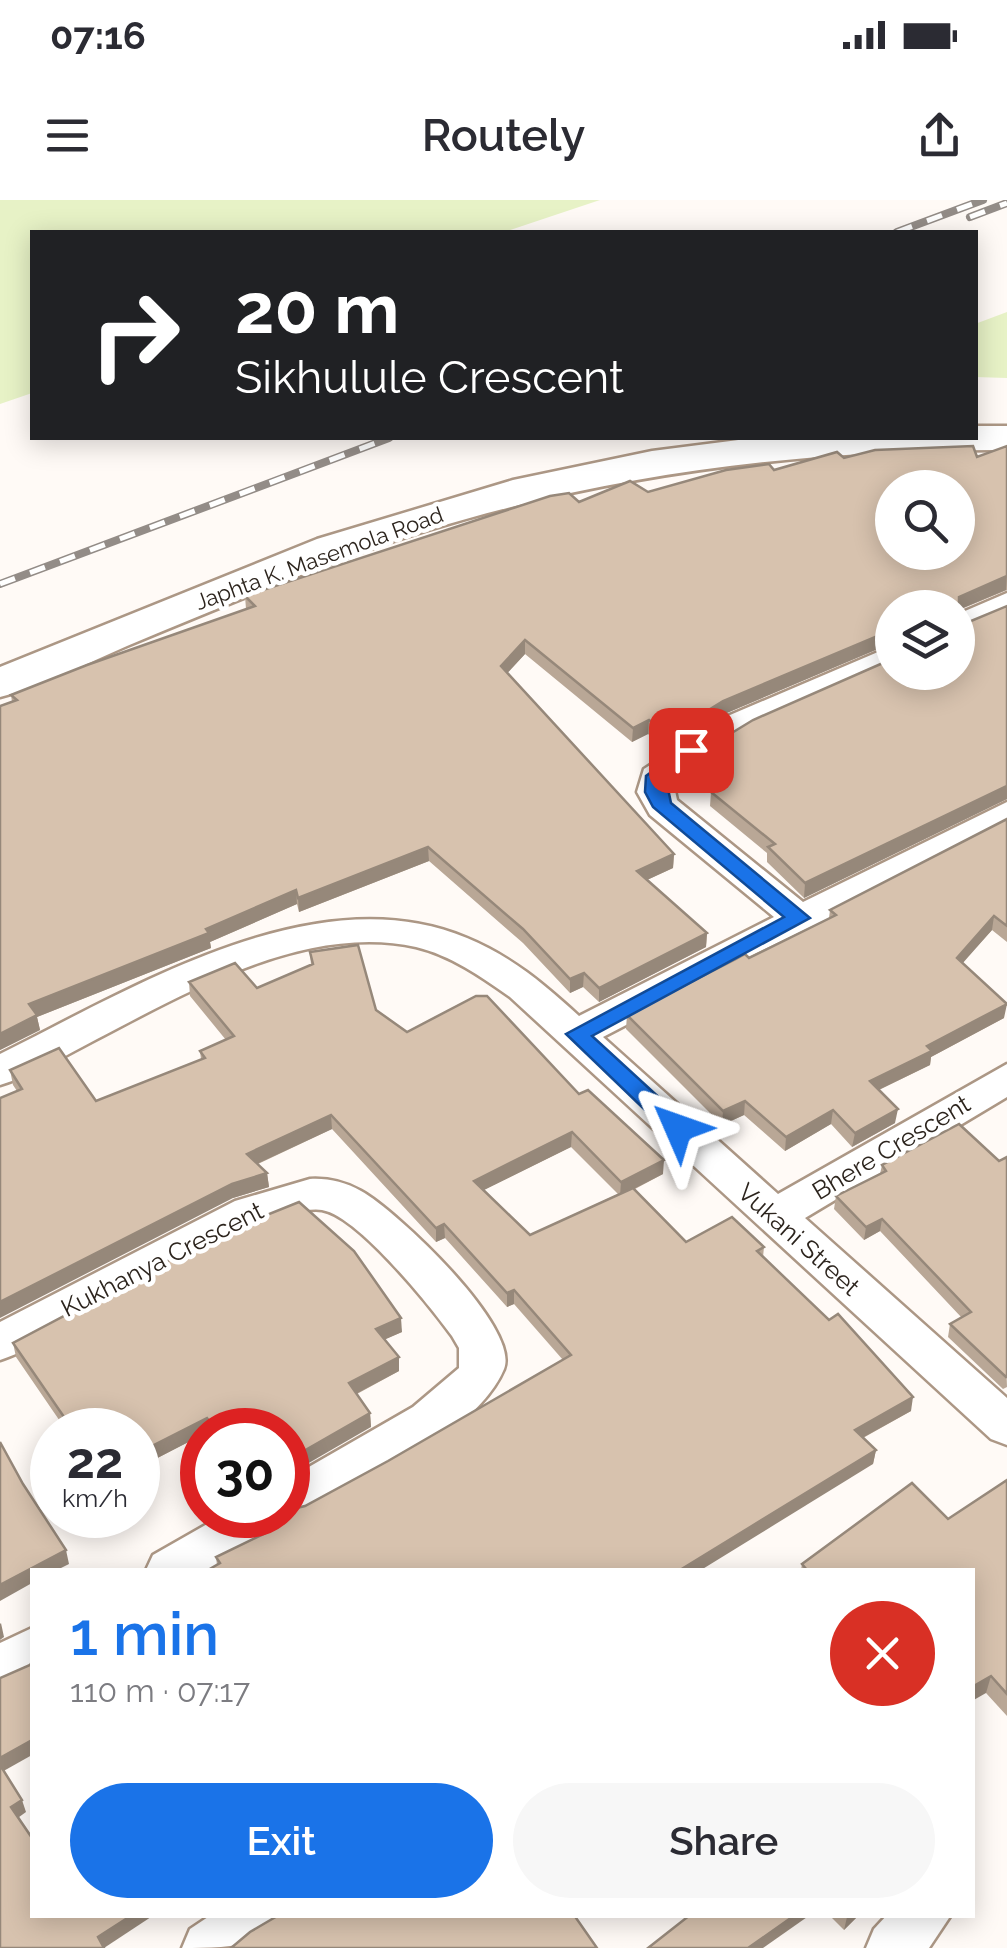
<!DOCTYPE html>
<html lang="en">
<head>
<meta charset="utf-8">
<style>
	:root { --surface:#fff; --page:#f7f7f7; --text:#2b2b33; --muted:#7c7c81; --accent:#1a73e8 }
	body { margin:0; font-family:Raleway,sans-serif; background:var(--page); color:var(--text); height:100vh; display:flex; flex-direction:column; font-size:38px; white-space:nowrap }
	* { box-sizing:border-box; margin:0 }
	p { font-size:32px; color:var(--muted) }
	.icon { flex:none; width:55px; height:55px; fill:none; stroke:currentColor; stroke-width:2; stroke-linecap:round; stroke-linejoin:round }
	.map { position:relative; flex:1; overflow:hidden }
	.sheet { position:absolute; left:30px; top:1368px; width:945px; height:350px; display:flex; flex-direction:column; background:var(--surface); border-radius:0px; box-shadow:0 5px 25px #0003 }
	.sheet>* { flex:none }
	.top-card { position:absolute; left:30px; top:30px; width:948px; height:210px; border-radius:0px; box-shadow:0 5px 25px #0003; background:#202124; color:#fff; overflow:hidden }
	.fabs { position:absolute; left:875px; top:270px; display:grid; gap:20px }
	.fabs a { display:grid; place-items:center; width:100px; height:100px; border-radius:50%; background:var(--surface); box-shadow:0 5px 25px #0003; font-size:50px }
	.speed { position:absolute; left:30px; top:1208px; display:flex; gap:20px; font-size:50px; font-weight:700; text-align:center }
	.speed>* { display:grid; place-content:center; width:130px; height:130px; border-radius:50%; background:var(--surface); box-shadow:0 5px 25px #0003; line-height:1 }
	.speed small { font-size:25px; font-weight:400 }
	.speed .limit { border:15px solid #d22; background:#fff; color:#111 }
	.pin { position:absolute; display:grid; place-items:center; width:85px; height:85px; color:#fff; margin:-42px; border-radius:20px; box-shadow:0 5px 15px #0006 }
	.me { position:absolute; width:110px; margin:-55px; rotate:313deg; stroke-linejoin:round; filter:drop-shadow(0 0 8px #0008) }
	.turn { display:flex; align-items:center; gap:35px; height:210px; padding:0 40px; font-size:45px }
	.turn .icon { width:130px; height:130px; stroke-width:2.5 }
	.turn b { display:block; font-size:70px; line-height:85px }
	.round { display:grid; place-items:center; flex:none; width:105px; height:105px; border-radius:52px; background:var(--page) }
	.head { display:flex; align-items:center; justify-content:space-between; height:170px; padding:0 40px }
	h1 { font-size:60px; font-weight:600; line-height:75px; color:var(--accent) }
	.cta { display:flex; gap:20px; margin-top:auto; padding:20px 40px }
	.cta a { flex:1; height:115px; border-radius:60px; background:var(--accent); color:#fff; font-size:40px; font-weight:600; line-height:115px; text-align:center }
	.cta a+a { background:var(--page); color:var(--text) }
	.status { display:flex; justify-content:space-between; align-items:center; height:70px; padding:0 50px; background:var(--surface); direction:ltr }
	.status svg { height:28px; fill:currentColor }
	header { display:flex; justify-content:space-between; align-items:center; height:130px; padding:0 40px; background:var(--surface); font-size:45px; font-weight:600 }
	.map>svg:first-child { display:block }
	.green { fill:#e7f2c6 }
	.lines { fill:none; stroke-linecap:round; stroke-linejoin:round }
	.minor-casing { stroke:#ac9785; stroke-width:5 }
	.secondary-casing { stroke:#ac9785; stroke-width:5 }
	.minor { fill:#fff; fill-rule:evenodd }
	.secondary { fill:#fff; fill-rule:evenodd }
	.rail-casing { stroke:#938c87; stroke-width:8 }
	.rail { stroke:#fff; stroke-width:5; stroke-dasharray:16; stroke-linecap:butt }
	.wall { fill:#b9a796; fill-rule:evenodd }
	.shaded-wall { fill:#96887a }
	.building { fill:#d7c2ae; stroke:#96887a; stroke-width:2.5; fill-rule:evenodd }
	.route { fill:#1a73e8; stroke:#114b97; stroke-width:2.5 }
	.labels { text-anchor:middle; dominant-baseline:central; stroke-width:9; stroke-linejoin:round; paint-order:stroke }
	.far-street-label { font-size:22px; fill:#2c241d; stroke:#fff }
	.street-label { font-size:25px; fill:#2c241d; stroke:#fff }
</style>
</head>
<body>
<div class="status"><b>07:16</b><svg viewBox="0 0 49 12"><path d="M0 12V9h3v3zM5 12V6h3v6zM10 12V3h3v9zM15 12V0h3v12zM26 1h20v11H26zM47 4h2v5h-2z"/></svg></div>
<header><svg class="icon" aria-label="menu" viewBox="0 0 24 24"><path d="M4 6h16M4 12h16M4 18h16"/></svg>Routely<svg class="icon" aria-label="share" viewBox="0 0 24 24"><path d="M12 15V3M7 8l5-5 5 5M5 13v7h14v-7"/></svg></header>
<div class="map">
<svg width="1007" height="1748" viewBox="0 0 1007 1748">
	<rect width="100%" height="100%" fill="#fffaf6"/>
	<g class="green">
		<polygon points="0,0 600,0 504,32 32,32 32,193 0,204"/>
		<polygon points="1007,112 1007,178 975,177 975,124"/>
	</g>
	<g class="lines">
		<g class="minor-casing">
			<g id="minor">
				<polygon points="1007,393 1007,415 958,436 958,414"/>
				<path d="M892,446V468C818,501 736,527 673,581L677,600L803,702L1007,602V627L603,837L778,994L1007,864V897L805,1018L1007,1198V1245L991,1239L510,797C482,777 450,755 416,747C308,723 189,791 97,839C66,855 34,875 0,885V854C133,788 316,674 467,738C511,756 545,785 579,816L774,717L650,615L637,592L644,569L723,518Z"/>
				<path d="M310,979C328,978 345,982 361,991C396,1010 521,1128 504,1169C476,1235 365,1281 305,1316L285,1321L281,1329L212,1370H146L153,1355L223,1315H288V1279L413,1207L459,1168V1148L452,1136C430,1106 358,1016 322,1010C269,1000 68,1138 0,1160V1122L235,1001Z"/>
				<polygon points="32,1428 32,1475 0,1490 0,1443"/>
				<path d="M211,1715H285C266,1748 223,1748 182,1748L190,1729Z"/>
				<polygon points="887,1715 951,1715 929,1748 866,1748 874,1729"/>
			</g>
		</g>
		<g class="secondary-casing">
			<path id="secondary" d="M975,226H1007V250C781,249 558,280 345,358C271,386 199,416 127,446C85,464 44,486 0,497V467L317,339L513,280L652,251L754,238H975Z"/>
		</g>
		<use href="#minor" class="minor"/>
		<use href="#secondary" class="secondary"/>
		<g class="rail-casing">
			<g id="rail">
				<polyline points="970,17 1007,3"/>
				<polyline points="897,32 983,0"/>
				<polyline points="0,384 389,238"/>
			</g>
		</g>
		<use href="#rail" class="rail"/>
	</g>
	<g class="wall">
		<path d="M973,246L977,257L1007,246V390L959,410V426L1007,406V599L804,698L767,662V653L710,606L711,592L717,589L693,570L694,556L753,520L892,459V472H958V408H892V443L722,515L667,549L648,534L632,542L525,454L507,473L674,654L673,668L647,680L707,733L706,747L599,802L583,787L570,793L523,743L429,661L299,712L297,704L210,742L211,748L37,817L40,830L0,850V506L12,502L11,495L87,465L246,409L245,396L550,296L569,293L579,302L630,281L648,292L726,270L769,264L774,270L837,252L844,258L875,250ZM892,288H958V352H892Z"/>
		<polygon points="1007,619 1007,742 992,730 962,763 1004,818 931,857 930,865 879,890 895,923 852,947 831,924 785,951 744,915 722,925 626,829 627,815 829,718 830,710"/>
		<path d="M310,752L376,810L407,832L579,894L663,974L635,989L686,1042L764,1047L763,1057L911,1211L863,1238L876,1250L873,1264L217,1365L216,1357L273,1329V1324L388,1261L563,1160L514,1104L507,1107L445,1038L436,1042L332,929L258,964L267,973L269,987L233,998L17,891L13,885L10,870L96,901L201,859L200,851L226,840L190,796L189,782L257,788L311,765ZM571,947L618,994L530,1035L483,990Z"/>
		<polygon points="999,961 1007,1187 1003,1189 948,1137 950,1124 962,1118 880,1031 864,1040 834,1009 836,996 880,974 882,965"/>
		<polygon points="402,1132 385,1139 399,1171 357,1194 370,1213 371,1227 288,1230 202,1230 202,1235 138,1268 138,1230 66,1230 16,1157 13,1143"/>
		<polygon points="1007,1280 1007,1516 986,1493 972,1370 801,1370 802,1364 948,1319"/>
		<polygon points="829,1715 859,1715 844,1730"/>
	</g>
	<g class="shaded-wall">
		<polygon points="1007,376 1006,390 958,410 959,397"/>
		<polygon points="892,430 892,443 722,515 667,549 668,535 723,501"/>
		<polygon points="525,440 525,454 501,480 501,466"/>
		<polygon points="649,520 648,534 632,542 633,528"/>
		<polygon points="1007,586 1007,599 804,698 805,683"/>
		<polygon points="428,647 429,661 299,712 298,698"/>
		<polygon points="674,654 673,668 636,685 637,671"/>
		<polygon points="296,690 297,704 210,742 211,748 37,817 40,830 0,850 0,834 29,804"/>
		<polygon points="994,716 992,730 954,773 957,758"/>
		<polygon points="707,733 706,747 599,802 599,788"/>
		<polygon points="584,773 583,787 570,793 570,779"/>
		<polygon points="1007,804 1004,818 931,857 930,865 868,895 870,881 927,846"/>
		<polygon points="745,901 744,915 722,925 723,911"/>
		<polygon points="898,909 895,923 852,947 855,933"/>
		<polygon points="833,910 831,924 785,951 786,937"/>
		<polygon points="331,915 332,929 248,968 247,954"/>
		<polygon points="572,932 571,947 474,995 474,981"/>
		<polygon points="664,960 663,974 620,996 621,982"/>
		<polygon points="267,973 269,987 233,998 0,1118 0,1102 232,984"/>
		<polygon points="882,1019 880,1031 864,1040 866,1027"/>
		<polygon points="444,1024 445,1038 436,1042 436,1028"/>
		<polygon points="514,1090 514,1104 507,1107 507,1093"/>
		<polygon points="401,1118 402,1132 377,1143 376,1129"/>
		<polygon points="399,1157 399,1171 350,1197 349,1183"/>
		<polygon points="913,1197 911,1211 853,1243 855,1230"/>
		<polygon points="370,1213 371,1227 288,1275 288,1260"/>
		<polygon points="207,1218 209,1230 202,1230 202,1235 138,1268 138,1253"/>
		<polygon points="876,1250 873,1264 701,1370 680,1370"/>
		<polygon points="66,1350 69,1364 57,1370 32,1370 32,1383 0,1401 0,1385"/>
		<polygon points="1,1423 4,1437 0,1440 0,1424"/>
		<polygon points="991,1476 986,1493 972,1501 972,1487"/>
		<polygon points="32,1540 32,1555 0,1573 0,1558"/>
		<polygon points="22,1600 26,1612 15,1620 11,1607"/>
		<polygon points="132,1715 154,1715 104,1748 98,1737"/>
		<polygon points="795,1715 810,1715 763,1748 748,1748"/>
		<polygon points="849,1715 859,1715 844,1730 847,1717"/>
	</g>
	<g class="building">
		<path d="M973,246L977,257L1007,246V376L959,397V426L1007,406V586L805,683L768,647L775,644L711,592L728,584L694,556L753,520L892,459V472H958V408H892V430L723,501L668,535L649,520L633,528L525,440L501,466L674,654L637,671L707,733L599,788L584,773L570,779L523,729L428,647L298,698L296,690L206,729L209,733L29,804L37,815L0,834V506L17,500L11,495L87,465L255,406L245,396L550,296L569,293L579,302L630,281L648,292L726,270L769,264L774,270L837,252L844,258L875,250ZM892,288H958V352H892Z"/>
		<polygon points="1007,619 1007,726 994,716 957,758 1007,804 927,846 932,851 870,881 898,909 855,933 833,910 786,937 745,901 723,911 627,815 736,759 745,754 749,758 836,715 830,710"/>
		<polygon points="358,745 376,810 407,832 476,796 487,796 579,894 588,890 664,960 621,982 572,932 474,981 530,1035 633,988 686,1042 732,1017 764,1047 757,1051 829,1120 838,1114 913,1197 855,1230 876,1250 680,1370 208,1370 220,1363 216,1357 276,1328 273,1324 282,1315 288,1315 288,1310 305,1306 388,1261 571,1155 514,1090 507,1093 444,1024 436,1028 331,915 247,954 267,973 232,984 0,1102 0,898 22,889 10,870 59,848 96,901 205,858 200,851 234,836 189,782 235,763 257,788 313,764 310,752"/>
		<polygon points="959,924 999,961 1007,957 1007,1176 1006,1177 950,1124 971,1112 882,1019 866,1027 836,996 886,971 882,965"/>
		<polygon points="299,1002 354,1051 401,1118 376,1129 399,1157 349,1183 370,1213 288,1260 288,1230 216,1230 207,1218 138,1253 138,1230 89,1230 86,1225 78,1230 73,1230 13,1143 215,1036"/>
		<polygon points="0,1242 23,1284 66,1350 0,1385"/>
		<polygon points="1007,1280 1007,1494 991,1476 972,1487 972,1370 807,1370 802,1364 912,1283 948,1319"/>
		<polygon points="32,1462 32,1540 0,1558 0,1478 30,1465"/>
		<polygon points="0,1565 22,1600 11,1607 32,1638 32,1715 132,1715 98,1737 104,1748 0,1748"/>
		<polygon points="279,1715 574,1715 597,1748 231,1748 250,1732"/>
		<polygon points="690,1715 795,1715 748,1748 648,1748"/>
	</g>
	<polygon class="route" points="691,543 698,545 698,554 666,579 671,603 810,718 592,836 687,923 687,934 670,934 566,834 784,717 653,607 645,592 646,576"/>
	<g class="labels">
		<g class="far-street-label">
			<text transform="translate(319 358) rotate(-20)">Japhta K. Masemola Road</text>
		</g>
		<g class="street-label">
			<text transform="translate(891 947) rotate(-31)">Bhere Crescent</text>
			<text transform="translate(799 1039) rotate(42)">Vukani Street</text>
			<text transform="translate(162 1059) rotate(-27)">Kukhanya Crescent</text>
		</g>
	</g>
</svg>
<div class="fabs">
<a><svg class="icon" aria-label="search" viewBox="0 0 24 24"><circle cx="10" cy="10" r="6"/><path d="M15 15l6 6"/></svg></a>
<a><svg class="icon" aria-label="layers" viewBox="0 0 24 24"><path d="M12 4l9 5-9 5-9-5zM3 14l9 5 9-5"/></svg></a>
</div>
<div class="speed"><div>22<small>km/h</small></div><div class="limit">30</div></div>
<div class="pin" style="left:691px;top:550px;background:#d93025"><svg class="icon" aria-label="arrive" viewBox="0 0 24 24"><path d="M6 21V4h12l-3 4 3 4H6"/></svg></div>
<svg class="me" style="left:678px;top:928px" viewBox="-20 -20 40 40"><path d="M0-17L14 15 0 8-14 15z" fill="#1a73e8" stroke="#fff" stroke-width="4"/></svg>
<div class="top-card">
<div class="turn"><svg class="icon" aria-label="right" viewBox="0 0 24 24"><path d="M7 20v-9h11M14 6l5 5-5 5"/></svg><div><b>20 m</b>Sikhulule Crescent</div></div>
</div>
<section class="sheet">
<div class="head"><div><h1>1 min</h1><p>110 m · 07:17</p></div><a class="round" style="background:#d93025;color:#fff"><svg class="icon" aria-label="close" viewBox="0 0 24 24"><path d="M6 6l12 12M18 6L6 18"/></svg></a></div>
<div class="cta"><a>Exit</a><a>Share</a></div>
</section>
</div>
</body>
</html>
